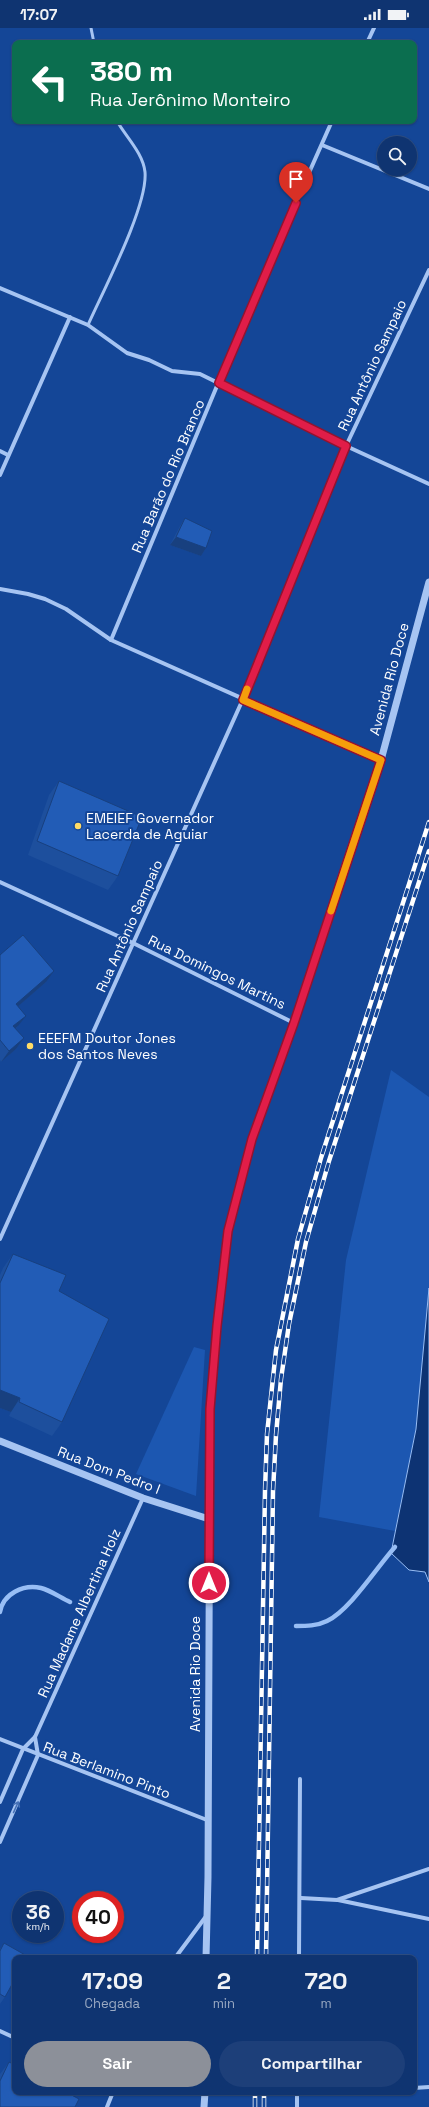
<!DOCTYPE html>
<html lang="pt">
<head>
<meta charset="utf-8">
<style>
	:root { --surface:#0f3471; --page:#1d3f79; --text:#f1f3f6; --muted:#9baac3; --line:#2f4f84; --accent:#8c9099 }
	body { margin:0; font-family:"Space Grotesk",sans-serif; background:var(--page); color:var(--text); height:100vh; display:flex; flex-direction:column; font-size:15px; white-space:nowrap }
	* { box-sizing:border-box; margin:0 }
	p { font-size:13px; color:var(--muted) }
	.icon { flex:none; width:22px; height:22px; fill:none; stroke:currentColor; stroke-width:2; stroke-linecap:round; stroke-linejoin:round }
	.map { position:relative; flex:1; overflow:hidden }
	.panel { position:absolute; left:12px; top:1927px; width:405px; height:140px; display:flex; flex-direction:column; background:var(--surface); border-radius:8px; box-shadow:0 1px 3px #0004,0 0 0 1px var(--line) }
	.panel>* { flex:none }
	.top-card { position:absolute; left:12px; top:12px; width:405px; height:84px; border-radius:8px; box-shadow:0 1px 3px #0004,0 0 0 1px var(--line); background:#0b6e4f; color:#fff; overflow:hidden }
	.buttons { position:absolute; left:377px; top:108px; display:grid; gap:8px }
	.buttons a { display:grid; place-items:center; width:40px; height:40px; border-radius:50%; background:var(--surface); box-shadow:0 1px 3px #0004,0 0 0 1px var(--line); font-size:20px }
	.speed { position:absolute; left:12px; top:1863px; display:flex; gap:8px; font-size:20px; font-weight:700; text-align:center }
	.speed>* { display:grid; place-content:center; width:52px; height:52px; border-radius:50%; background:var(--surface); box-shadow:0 1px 3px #0004,0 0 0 1px var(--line); line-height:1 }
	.speed small { font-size:10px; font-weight:400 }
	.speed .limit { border:6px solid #d22; background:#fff; color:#111 }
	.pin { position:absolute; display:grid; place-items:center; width:34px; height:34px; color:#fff; margin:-41px -17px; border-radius:50% 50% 50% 0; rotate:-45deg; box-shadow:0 0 4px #0007 }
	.pin .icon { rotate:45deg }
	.me { position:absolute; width:44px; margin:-22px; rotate:0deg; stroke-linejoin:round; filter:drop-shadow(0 0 3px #0008) }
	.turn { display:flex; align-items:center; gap:14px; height:84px; padding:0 12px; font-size:18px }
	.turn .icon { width:52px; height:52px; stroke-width:2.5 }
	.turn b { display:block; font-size:28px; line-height:34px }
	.eta { display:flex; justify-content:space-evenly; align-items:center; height:68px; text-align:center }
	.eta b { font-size:24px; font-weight:700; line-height:28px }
	.button { display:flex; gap:8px; margin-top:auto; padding:8px 12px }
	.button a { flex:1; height:46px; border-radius:24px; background:var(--accent); color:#fff; font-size:16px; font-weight:700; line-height:46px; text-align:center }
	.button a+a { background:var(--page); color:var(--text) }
	.status { display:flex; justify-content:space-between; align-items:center; height:28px; padding:0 20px; background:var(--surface); direction:ltr }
	.status svg { height:11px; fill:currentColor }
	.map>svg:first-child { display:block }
	.green { fill:#1c57b1 }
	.water { fill:#0d3373; stroke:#98bef5 }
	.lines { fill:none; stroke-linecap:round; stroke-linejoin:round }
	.stream { stroke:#98bef5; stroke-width:4.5 }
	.service { stroke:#a6c4f2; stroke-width:3 }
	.minor { stroke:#a6c4f2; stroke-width:4 }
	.tertiary { stroke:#a6c4f2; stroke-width:7 }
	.rail-casing { stroke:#fff; stroke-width:4.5 }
	.rail { stroke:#144697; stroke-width:3; stroke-dasharray:9; stroke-linecap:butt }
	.wall { fill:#1d4f9d }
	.shaded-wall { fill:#18407f }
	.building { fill:#225cb6; stroke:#18407f }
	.oneway { stroke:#4772b7 }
	.route-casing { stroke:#92132f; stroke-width:10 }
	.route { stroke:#e11d48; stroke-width:7 }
	.slow { stroke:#f59e0b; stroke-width:7 }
	.poi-dot { fill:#ffdc67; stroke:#144697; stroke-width:1.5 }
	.labels { text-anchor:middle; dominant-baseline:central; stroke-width:4; stroke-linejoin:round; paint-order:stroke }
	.street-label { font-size:14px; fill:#fff; stroke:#144697 }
	.poi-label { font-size:14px; fill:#fff; stroke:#144697; text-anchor:start }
</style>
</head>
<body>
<div class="status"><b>17:07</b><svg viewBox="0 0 49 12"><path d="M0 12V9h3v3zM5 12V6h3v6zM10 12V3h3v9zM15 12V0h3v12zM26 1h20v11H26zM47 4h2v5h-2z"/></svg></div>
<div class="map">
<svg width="429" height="2079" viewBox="0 0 429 2079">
	<rect width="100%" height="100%" fill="#144697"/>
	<g class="green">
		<polygon points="391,1042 429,1069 429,1260 416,1401 395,1503 319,1489 346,1232"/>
		<polygon points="194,1319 205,1322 196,1468 136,1446"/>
	</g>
	<polygon class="water" points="429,1260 429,1554 425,1544 409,1542 391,1525 416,1401"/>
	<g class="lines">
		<g class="stream">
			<path d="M0,1584C3,1566 23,1556 41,1560C50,1562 61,1570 70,1574"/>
			<path d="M296,1598C306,1598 317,1598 327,1593C350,1582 377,1539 395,1519"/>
		</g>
		<g class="service">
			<polyline points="91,0 94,15"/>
			<path d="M88,297C103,263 148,178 145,144C143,125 126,109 117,93"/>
		</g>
		<g class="minor">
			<polyline points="367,15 374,0"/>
			<polyline points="322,117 429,161"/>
			<polyline points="0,260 88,297 127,325 149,332 172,343 200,346 346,418 429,456"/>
			<polyline points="0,423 8,427"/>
			<polyline points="0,447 70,289"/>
			<polyline points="0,561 28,566 45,571 66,581 111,612 381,732"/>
			<polyline points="111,612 257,262 332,93"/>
			<polyline points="0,854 133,915 294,995"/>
			<polyline points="0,1211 243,671 346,418 429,242"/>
			<polyline points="0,1711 207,1792"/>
			<polyline points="0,1774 23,1721 35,1709 143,1470"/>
			<polyline points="0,1814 38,1727 35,1709"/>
			<polyline points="301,1870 337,1872 429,1841"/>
			<polyline points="338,1872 429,1891"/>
			<polyline points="175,1930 207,1887"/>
			<polyline points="299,1930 300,1751"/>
			<polyline points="0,2003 15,2010"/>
			<polyline points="414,2060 429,2059"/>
			<polyline points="107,2079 113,2064"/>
			<polyline points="297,2079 297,2064"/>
		</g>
		<g class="tertiary">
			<polyline points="0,1413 143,1470 209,1491"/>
			<polyline points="206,1930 208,1849 210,1381 217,1298 228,1203 252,1111 294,995 381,732 429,554"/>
			<polyline points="204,2079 205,2064"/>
		</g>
		<g class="rail-casing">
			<g id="rail">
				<polyline points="257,1930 265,1463 267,1406 276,1322 298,1211 321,1130 429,794"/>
				<polyline points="266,1930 273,1463 276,1407 281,1351 289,1296 306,1214 329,1133 429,823"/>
				<polyline points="255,2079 255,2064"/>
				<polyline points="264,2079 264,2064"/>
			</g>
		</g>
		<use href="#rail" class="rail"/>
	</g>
	<g class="wall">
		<polygon points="185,490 206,520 201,528 170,517 180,498"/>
		<polygon points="59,753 118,848 108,862 28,827 49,767"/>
		<polygon points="0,927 46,954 18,978 18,998 15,1001 24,1010 16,1021 1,1034 0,1032"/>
		<polygon points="13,1226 59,1263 62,1394 52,1408 9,1388 11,1384 0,1380 0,1247 3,1240"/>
		<polygon points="4,1915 5,1969 0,1976 0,1921"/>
		<polygon points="9,2034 0,2079 0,2046"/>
	</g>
	<g class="shaded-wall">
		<polygon points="176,509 206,520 201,528 170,517"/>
		<polygon points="54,943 46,954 8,987 16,976"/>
		<polygon points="26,988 18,998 5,1009 13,998"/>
		<polygon points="24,1010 16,1021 1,1034 9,1023"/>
		<polygon points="0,1362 20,1370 11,1384 0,1380"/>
	</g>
	<g class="building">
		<polygon points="185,490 212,503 206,520 176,509"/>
		<polygon points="59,753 142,789 118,848 37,813"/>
		<polygon points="23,907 54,943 16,976 26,988 13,998 24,1010 9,1023 0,1012 0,927"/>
		<polygon points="13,1226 66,1247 59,1263 109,1291 62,1394 19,1374 20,1370 0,1362 0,1255"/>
		<polygon points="4,1915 27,1928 26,1930 15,1930 15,1951 5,1969 0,1966 0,1923"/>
		<polygon points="9,2034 15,2037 15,2064 66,2064 79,2071 75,2079 0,2079 0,2053"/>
	</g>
	<defs><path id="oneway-shaft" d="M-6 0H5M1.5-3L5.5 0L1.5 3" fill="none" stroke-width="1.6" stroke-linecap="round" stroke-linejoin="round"/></defs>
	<use class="oneway" href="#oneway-shaft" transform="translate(16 1779) rotate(-66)"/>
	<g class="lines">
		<g class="route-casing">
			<polyline id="route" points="209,1555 210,1381 217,1298 228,1203 252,1111 294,995 381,732 243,672 346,418 219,355 296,175"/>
		</g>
		<use href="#route" class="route"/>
		<polyline class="slow" points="247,661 243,672 381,732 331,883"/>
	</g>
	<g class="poi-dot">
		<circle cx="78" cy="798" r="4"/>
		<circle cx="30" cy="1018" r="4"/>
	</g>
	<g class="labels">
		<g class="street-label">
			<text transform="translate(372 337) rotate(-65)">Rua Antônio Sampaio</text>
			<text transform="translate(168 448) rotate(-67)">Rua Barão do Rio Branco</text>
			<text transform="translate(389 651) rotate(-75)">Avenida Rio Doce</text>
			<text transform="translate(129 898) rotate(-66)">Rua Antônio Sampaio</text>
			<text transform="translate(217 944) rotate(26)">Rua Domingos Martins</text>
			<text transform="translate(109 1442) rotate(21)">Rua Dom Pedro I</text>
			<text transform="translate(79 1585) rotate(-66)">Rua Madame Albertina Holz</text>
			<text transform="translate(195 1646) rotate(-90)">Avenida Rio Doce</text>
			<text transform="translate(107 1742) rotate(21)">Rua Berlamino Pinto</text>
		</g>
		<g class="poi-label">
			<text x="86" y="790">EMEIEF Governador<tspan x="86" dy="16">Lacerda de Aguiar</tspan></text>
			<text x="38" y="1010">EEEFM Doutor Jones<tspan x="38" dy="16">dos Santos Neves</tspan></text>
		</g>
	</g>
</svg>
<div class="buttons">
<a><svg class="icon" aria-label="search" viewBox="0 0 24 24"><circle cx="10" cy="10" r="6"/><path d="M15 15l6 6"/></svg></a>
</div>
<div class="speed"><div>36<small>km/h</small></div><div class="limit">40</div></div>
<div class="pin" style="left:296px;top:175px;background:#d93025"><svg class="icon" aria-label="arrive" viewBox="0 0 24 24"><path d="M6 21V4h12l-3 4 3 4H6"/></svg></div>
<svg class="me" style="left:209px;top:1555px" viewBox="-20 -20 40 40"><circle r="17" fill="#e11d48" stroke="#fff" stroke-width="3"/><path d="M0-11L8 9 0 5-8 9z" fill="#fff"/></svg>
<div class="top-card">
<div class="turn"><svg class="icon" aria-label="left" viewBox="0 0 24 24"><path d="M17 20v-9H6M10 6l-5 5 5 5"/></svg><div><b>380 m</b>Rua Jerônimo Monteiro</div></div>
</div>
<section class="panel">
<div class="eta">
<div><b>17:09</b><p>Chegada</p></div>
<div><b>2</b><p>min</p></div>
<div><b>720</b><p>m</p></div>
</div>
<div class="button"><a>Sair</a><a>Compartilhar</a></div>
</section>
</div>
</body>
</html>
